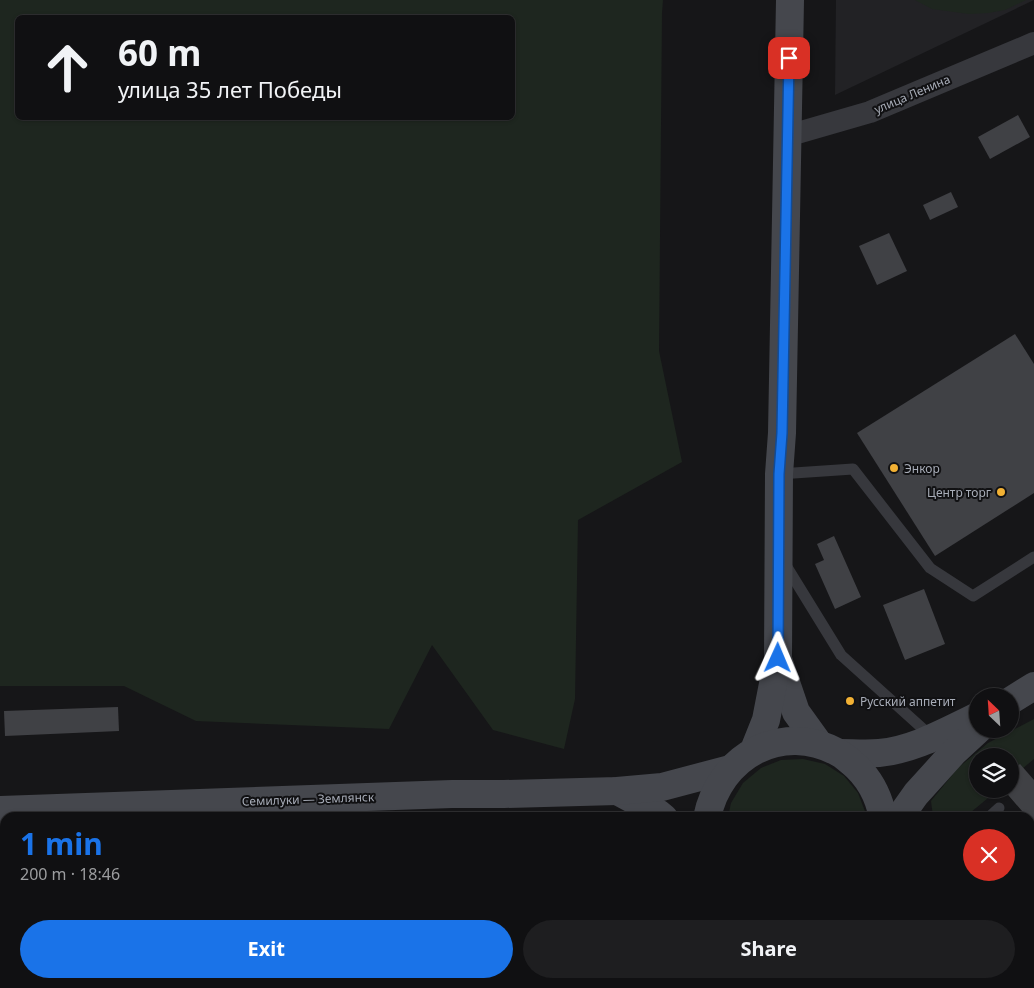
<!DOCTYPE html>
<html lang="en">
<head>
<meta charset="utf-8">
<style>
	:root { --surface:#101012; --page:#1e1e20; --text:#f1f3f6; --muted:#9c9d9f; --line:#303032; --accent:#1a73e8 }
	body { margin:0; font-family:"Noto Sans",sans-serif; background:var(--page); color:var(--text); height:100vh; display:flex; flex-direction:column; font-size:19px; white-space:nowrap }
	* { box-sizing:border-box; margin:0 }
	p { font-size:16px; color:var(--muted) }
	.icon { flex:none; width:28px; height:28px; fill:none; stroke:currentColor; stroke-width:2; stroke-linecap:round; stroke-linejoin:round }
	.map { position:relative; flex:1; overflow:hidden }
	.side { position:absolute; left:0px; top:812px; width:1035px; height:176px; display:flex; flex-direction:column; background:var(--surface); border-radius:15px 15px 0 0; box-shadow:0 1px 4px #0004,0 0 0 1px var(--line) }
	.side>* { flex:none }
	.guide { position:absolute; left:15px; top:15px; width:500px; height:105px; border-radius:8px; box-shadow:0 1px 4px #0004,0 0 0 1px var(--line); background:#101012; color:var(--text); overflow:hidden }
	.needle { width:32px; rotate:335deg }
	.controls { position:absolute; left:969px; top:688px; display:grid; gap:10px }
	.controls a { display:grid; place-items:center; width:50px; height:50px; border-radius:50%; background:var(--surface); box-shadow:0 1px 4px #0004,0 0 0 1px var(--line); font-size:25px }
	.pin { position:absolute; display:grid; place-items:center; width:42px; height:42px; color:#fff; margin:-21px; border-radius:10px; box-shadow:0 2px 8px #0006 }
	.me { position:absolute; width:55px; margin:-28px; rotate:1deg; stroke-linejoin:round; filter:drop-shadow(0 0 4px #0008) }
	.turn { display:flex; align-items:center; gap:18px; height:105px; padding:0 20px; font-size:22px }
	.turn .icon { width:65px; height:65px; stroke-width:2.5 }
	.turn b { display:block; font-size:35px; line-height:42px }
	.round { display:grid; place-items:center; flex:none; width:52px; height:52px; border-radius:26px; background:var(--page) }
	.head { display:flex; align-items:center; justify-content:space-between; height:85px; padding:0 20px }
	h1 { font-size:30px; font-weight:700; line-height:38px; color:var(--accent) }
	.primary-button { display:flex; gap:10px; margin-top:auto; padding:10px 20px }
	.primary-button a { flex:1; height:58px; border-radius:30px; background:var(--accent); color:#fff; font-size:20px; font-weight:700; line-height:58px; text-align:center }
	.primary-button a+a { background:var(--page); color:var(--text) }
	.map>svg:first-child { display:block }
	.built { fill:#222225 }
	.green { fill:#1e261f; fill-rule:evenodd }
	.building { fill:#404145 }
	.lines { fill:none; stroke-linecap:round; stroke-linejoin:round }
	.service { stroke:#37383d; stroke-width:11 }
	.minor { stroke:#37383d; stroke-width:22 }
	.secondary { stroke:#45474d; stroke-width:28 }
	.route-casing { stroke:#114b97; stroke-width:12 }
	.route { stroke:#1a73e8; stroke-width:9 }
	.poi-dot { fill:#f2b134; stroke:#111113; stroke-width:2 }
	.labels { text-anchor:middle; dominant-baseline:central; stroke-width:4; stroke-linejoin:round; paint-order:stroke }
	.street-label { font-size:12px; fill:#a8adb8; stroke:#111113 }
	.poi-label { font-size:12px; fill:#a8adb8; stroke:#111113; text-anchor:start }
</style>
</head>
<body>
<div class="map">
<svg width="1034" height="988" viewBox="0 0 1034 988">
	<rect width="100%" height="100%" fill="#161618"/>
	<polygon class="built" points="836,0 1034,0 835,95"/>
	<g class="green">
		<path d="M0,0H663L662,13L659,351L682,462L578,520L575,699L564,749L493,730L432,645L389,729L196,721L124,686H0ZM18,18H512V118H18Z"/>
		<polygon points="915,0 1026,0 1005,10 988,13 969,14 932,9"/>
		<polygon points="1034,719 1034,759 1010,779 1010,756 978,756 978,789 999,789 965,817 934,817 933,816 931,801 958,768 988,743"/>
		<polygon points="803,759 825,764 844,776 858,793 866,814 866,817 728,817 731,803 743,783 761,768 781,760"/>
	</g>
	<g class="building">
		<polygon points="1018,115 1030,137 990,159 978,137"/>
		<polygon points="951,192 958,207 930,220 923,205"/>
		<polygon points="889,233 907,271 877,285 859,246"/>
		<polygon points="1015,334 1034,364 1034,493 935,556 857,433"/>
		<polygon points="834,536 861,597 835,609 815,564 824,560 817,544"/>
		<polygon points="924,589 945,644 905,660 883,605"/>
		<polygon points="118,707 119,731 5,736 4,711"/>
		<polygon points="1020,764 1034,780 1034,825 1030,820 1030,818 1028,818 1003,789 1010,789 1010,772"/>
		<polygon points="4,959 5,984 7,984 8,988 0,988 0,960"/>
		<polygon points="1034,961 1034,988 1000,988 999,984 1030,984 1030,962"/>
		<polygon points="10,984 95,984 96,988 11,988"/>
		<polygon points="888,984 942,984 943,988 889,988"/>
	</g>
	<g class="lines">
		<g class="service">
			<polyline points="779,474 853,469 930,568 973,596 1034,557"/>
			<polyline points="785,564 841,655 932,737"/>
			<polyline points="988,818 999,808"/>
		</g>
		<polyline class="minor" points="787,136 870,112 1034,43"/>
		<g class="secondary">
			<polyline points="778,659 796,712 819,744"/>
			<polyline points="1010,701 1034,686"/>
			<polyline points="754,750 766,720 778,658 779,474 782,433 790,0"/>
			<path d="M840,753C852,753 866,754 879,753C914,750 946,731 978,716"/>
			<polyline points="617,791 658,813 664,818"/>
			<polyline points="0,810 452,794 504,794 617,791 662,787 730,769"/>
			<path d="M707,818C719,756 782,721 839,753C843,755 847,759 851,762C868,776 879,796 883,818"/>
			<polyline points="899,818 916,794 953,753 979,729"/>
			<polyline points="777,984 779,988"/>
			<polyline points="823,988 824,984"/>
		</g>
	</g>
	<g class="lines">
		<g class="route-casing">
			<polyline id="route" points="778,658 779,474 782,433 789,58"/>
		</g>
		<use href="#route" class="route"/>
	</g>
	<g class="poi-dot">
		<circle cx="894" cy="468" r="5"/>
		<circle cx="1001" cy="492" r="5"/>
		<circle cx="850" cy="701" r="5"/>
	</g>
	<g class="labels">
		<g class="street-label">
			<text transform="translate(912 94) rotate(-23)">улица Ленина</text>
			<text transform="translate(308 799) rotate(-2)">Семилуки — Землянск</text>
		</g>
		<g class="poi-label">
			<text x="904" y="468">Энкор</text>
			<text x="991" y="492" text-anchor="end">Центр торг</text>
			<text x="860" y="701">Русский аппетит</text>
		</g>
	</g>
</svg>
<div class="controls">
<a><svg class="needle" viewBox="-14 -14 28 28"><path d="M0-13l5 13h-10z" fill="#e53935"/><path d="M0 13l5-13h-10z" fill="#9c9d9f"/></svg></a>
<a><svg class="icon" aria-label="layers" viewBox="0 0 24 24"><path d="M12 4l9 5-9 5-9-5zM3 14l9 5 9-5"/></svg></a>
</div>
<div class="pin" style="left:789px;top:58px;background:#d93025"><svg class="icon" aria-label="arrive" viewBox="0 0 24 24"><path d="M6 21V4h12l-3 4 3 4H6"/></svg></div>
<svg class="me" style="left:778px;top:658px" viewBox="-20 -20 40 40"><path d="M0-17L14 15 0 8-14 15z" fill="#1a73e8" stroke="#fff" stroke-width="4"/></svg>
<div class="guide">
<div class="turn"><svg class="icon" aria-label="ahead" viewBox="0 0 24 24"><path d="M12 20V5M6 11l6-6 6 6"/></svg><div><b>60 m</b>улица 35 лет Победы</div></div>
</div>
<section class="side">
<div class="head"><div><h1>1 min</h1><p>200 m · 18:46</p></div><a class="round" style="background:#d93025;color:#fff"><svg class="icon" aria-label="close" viewBox="0 0 24 24"><path d="M6 6l12 12M18 6L6 18"/></svg></a></div>
<div class="primary-button"><a>Exit</a><a>Share</a></div>
</section>
</div>
</body>
</html>
